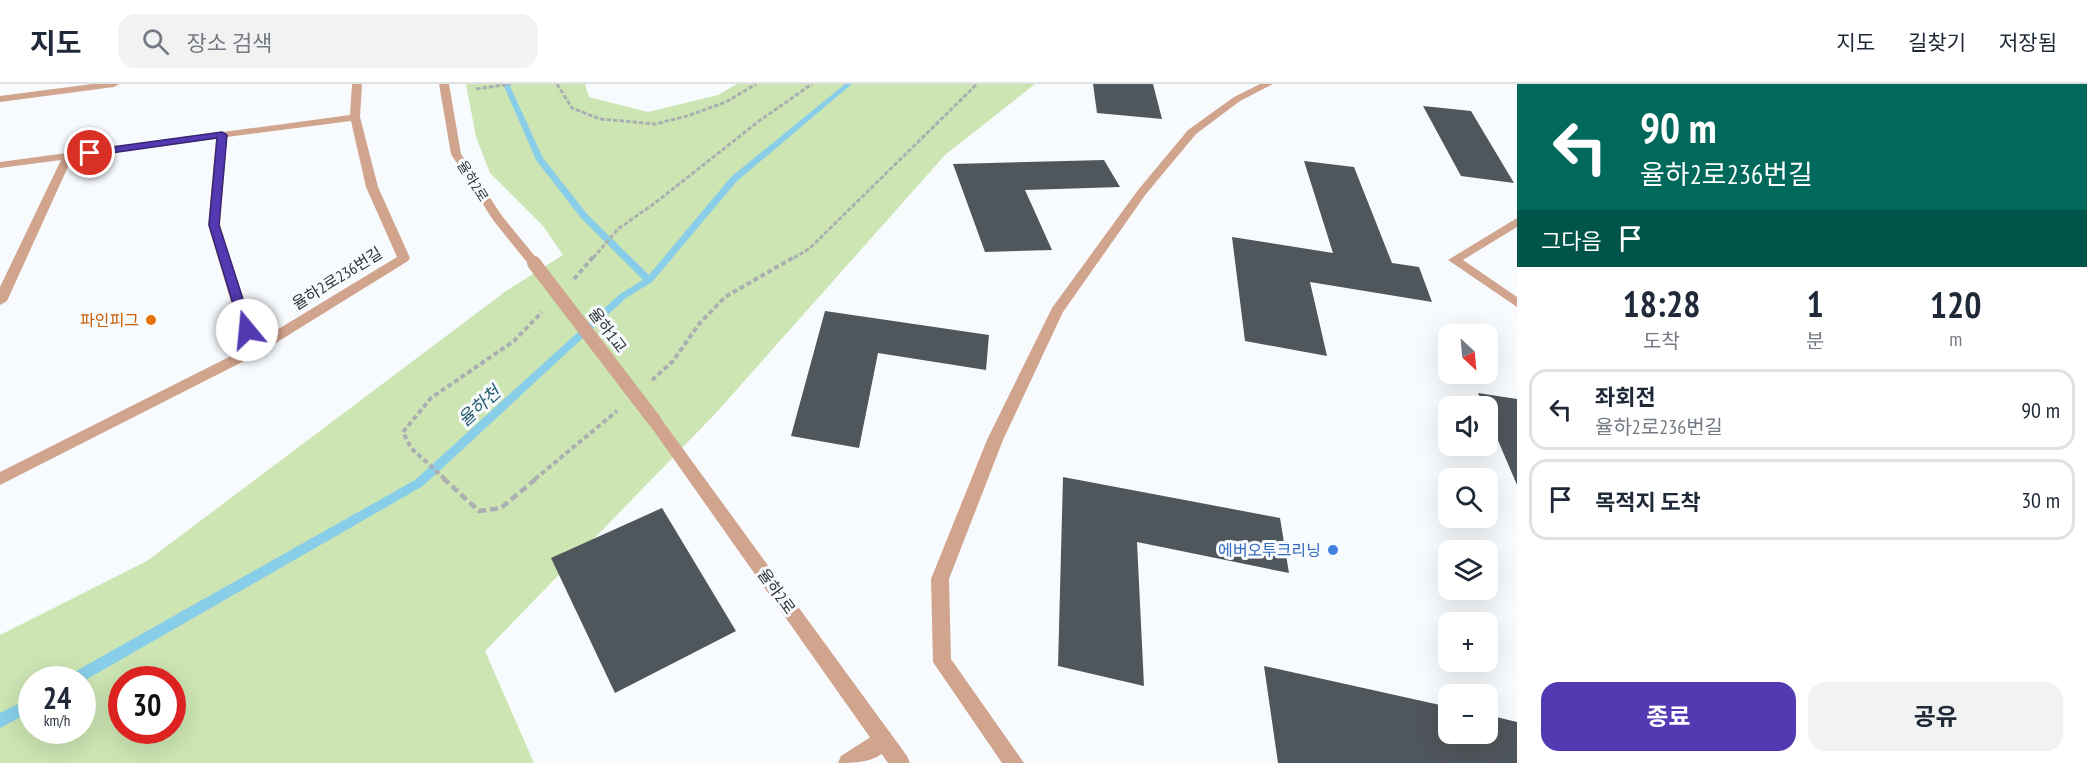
<!DOCTYPE html>
<html lang="ko">
<head>
<meta charset="utf-8">
<style>
	:root { --surface:#fff; --page:#f2f2f3; --text:#1f2937; --muted:#747a83; --line:#e0e1e3; --accent:#543ab2 }
	body { margin:0; font-family:"PT Sans Narrow","Noto Sans KR",sans-serif; background:var(--page); color:var(--text); height:100vh; display:flex; flex-direction:column; font-size:22px; white-space:nowrap }
	* { box-sizing:border-box; margin:0 }
	p { font-size:20px; color:var(--muted) }
	.icon { flex:none; width:33px; height:33px; fill:none; stroke:currentColor; stroke-width:2; stroke-linecap:round; stroke-linejoin:round }
	.map { position:relative; flex:1; overflow:hidden }
	.sheet { display:flex; flex-direction:column; background:var(--surface); width:570px }
	.sheet>* { flex:none }
	.banner { background:#00695c; color:#fff; overflow:hidden }
	.needle { width:39px; rotate:154deg }
	.fabs { position:absolute; left:1438px; top:240px; display:grid; gap:12px }
	.fabs a { display:grid; place-items:center; width:60px; height:60px; border-radius:12px; background:var(--surface); box-shadow:0 6px 24px #0002; font-size:30px }
	.speed { position:absolute; left:18px; top:582px; display:flex; gap:12px; font-size:30px; font-weight:700; text-align:center }
	.speed>* { display:grid; place-content:center; width:78px; height:78px; border-radius:50%; background:var(--surface); box-shadow:0 6px 24px #0002; line-height:1 }
	.speed small { font-size:15px; font-weight:400 }
	.speed .limit { border:9px solid #d22; background:#fff; color:#111 }
	.pin { position:absolute; display:grid; place-items:center; width:51px; height:51px; color:#fff; margin:-26px; border:3px solid #fff; border-radius:50%; box-shadow:0 2px 6px #0007 }
	.me { position:absolute; width:66px; margin:-33px; rotate:343deg; stroke-linejoin:round; filter:drop-shadow(0 0 4px #0008) }
	.turn { display:flex; align-items:center; gap:21px; height:126px; padding:0 24px; font-size:27px }
	.turn .icon { width:78px; height:78px; stroke-width:2.5 }
	.turn b { display:block; font-size:42px; line-height:51px }
	.then { display:flex; align-items:center; height:57px; padding:0 24px; background:#0003; gap:12px; font-size:22px }
	.eta { display:flex; justify-content:space-evenly; align-items:center; height:102px; text-align:center }
	.eta b { font-size:36px; font-weight:700; line-height:42px }
	.button { display:flex; gap:12px; margin-top:auto; padding:12px 24px }
	.button a { flex:1; height:69px; border-radius:18px; background:var(--accent); color:#fff; font-size:24px; font-weight:700; line-height:69px; text-align:center }
	.button a+a { background:var(--page); color:var(--text) }
	ul { padding:0; list-style:none }
	li { display:flex; align-items:center; gap:18px; height:81px; margin:0 12px 9px; padding:0 12px; border:3px solid var(--line); border-radius:18px }
	li div { flex:1 }
	li b { display:block; font-size:22px }
	li em { font-style:normal }
	header { display:flex; align-items:center; gap:36px; box-sizing:border-box; height:84px; padding:0 30px; background:var(--surface); border-bottom:2px solid var(--line) }
	header strong { font-size:28px }
	nav { display:flex; gap:33px; margin-inline-start:auto; font-size:21px }
	.search { width:420px; height:54px; background:var(--page); display:flex; align-items:center; gap:15px; box-sizing:border-box; padding:0 21px; border-radius:18px; color:var(--muted); font-size:22px }
	main { display:flex; flex:1; min-height:0 }
	.map>svg:first-child { display:block }
	.green { fill:#cce5b3; fill-rule:evenodd }
	.lines { fill:none; stroke-linecap:round; stroke-linejoin:round }
	.stream { fill:#89cee8; fill-rule:evenodd }
	.building { fill:#50575c }
	.path-far2 { stroke:#acafb1; stroke-width:3; stroke-dasharray:4.5 2; stroke-linecap:butt }
	.path-far1 { stroke:#acafb1; stroke-width:4; stroke-dasharray:5 3; stroke-linecap:butt }
	.path { stroke:#acafb1; stroke-width:4.5; stroke-dasharray:8 4; stroke-linecap:butt }
	.service { fill:#d1a48e; fill-rule:evenodd }
	.minor { fill:#d1a48e; fill-rule:evenodd }
	.tertiary { fill:#d1a48e; fill-rule:evenodd }
	.tertiary-bridge { stroke:#d1a48e; stroke-width:14 }
	.route { fill:#543ab2; stroke:#372674; stroke-width:1.5 }
	.food-dot { fill:#e8710a; stroke:#f8fbfe; stroke-width:2 }
	.shop-dot { fill:#3f7fe0; stroke:#f8fbfe; stroke-width:2 }
	.labels { text-anchor:middle; dominant-baseline:central; stroke-width:6; stroke-linejoin:round; paint-order:stroke }
	.far-street-label { font-size:14px; fill:#323537; stroke:#f8fbfe }
	.street-label { font-size:16px; fill:#323537; stroke:#f8fbfe }
	.food-label { font-size:16px; fill:#c56008; stroke:#f8fbfe; text-anchor:end }
	.shop-label { font-size:16px; fill:#366cbe; stroke:#f8fbfe; text-anchor:end }
	.water-label { font-size:18px; font-style:italic; fill:#255c6f; stroke:#f8fbfe }
</style>
</head>
<body>
<header>
<strong>지도</strong>
<div class="search"><svg class="icon" aria-label="search" viewBox="0 0 24 24"><circle cx="10" cy="10" r="6"/><path d="M15 15l6 6"/></svg>장소 검색</div>
<nav><a>지도</a><a>길찾기</a><a>저장됨</a></nav>
</header>
<main>
<div class="map">
<svg width="1517" height="679" viewBox="0 0 1517 679">
	<rect width="100%" height="100%" fill="#f8fbfe"/>
	<path class="green" d="M466,0H585L589,13L648,28L718,11L737,0H1035L945,71L715,330L485,567L534,679H0V551L147,477L506,207L563,171L543,142L490,89L476,53ZM32,596H82V646H32ZM122,596H172V646H122Z"/>
	<g class="lines">
		<g class="stream">
			<polygon points="503,0 509,0 543,74 587,130 649,191 731,93 845,0 852,0 737,97 652,198 626,214 423,402 82,598 82,596 68,596 69,591 415,396 620,210 643,196 581,134 536,76"/>
			<polygon points="32,613 32,627 0,644 0,629"/>
		</g>
	</g>
	<g class="building">
		<polygon points="1093,0 1153,0 1162,35 1097,29"/>
		<polygon points="1423,22 1471,27 1514,99 1461,92"/>
		<polygon points="1104,76 1120,103 1025,106 1052,166 985,168 953,80"/>
		<polygon points="1304,77 1354,83 1392,179 1419,183 1432,218 1310,198 1327,272 1245,257 1232,153 1333,169"/>
		<polygon points="825,227 989,251 986,286 878,269 859,364 791,352"/>
		<polygon points="1478,309 1517,315 1517,401 1488,333 1488,322 1484,322"/>
		<polygon points="1063,393 1280,434 1289,489 1137,458 1144,602 1058,582"/>
		<polygon points="662,424 736,547 615,609 551,474"/>
		<polygon points="1264,582 1449,623 1449,650 1488,650 1488,631 1517,638 1517,679 1278,679"/>
	</g>
	<g class="lines">
		<g class="path-far2">
			<polyline points="557,0 572,24 600,35 655,40 687,32 726,18 756,0"/>
			<polyline points="476,5 511,0"/>
			<polyline points="593,174 618,145 655,119 759,37 812,0"/>
			<polyline points="794,174 810,164 977,0"/>
		</g>
		<g class="path-far1">
			<polyline points="574,195 594,172"/>
			<polyline points="652,296 673,277 699,240 725,213 796,172"/>
			<polyline points="445,395 411,364 403,348 431,314 514,257 542,228"/>
			<polyline points="535,395 617,327"/>
		</g>
		<polyline class="path" points="443,394 479,427 501,424 537,394"/>
		<g class="service">
			<polygon points="1260,0 1273,0 1240,17 1196,50 1146,110 1063,228 1003,356 949,495 951,575 1024,679 1002,679 933,578 931,495 987,356 1052,224 1138,106 1188,46 1234,13"/>
			<polygon points="1517,134 1517,143 1463,176 1517,213 1517,223 1448,176"/>
		</g>
		<g class="minor">
			<polygon points="92,0 119,0 114,3 0,18 0,12"/>
			<path d="M352,0H362L360,33L378,103L410,174L408,177L258,270L0,401V388L245,265L208,141L216,55L72,74L7,217L0,221V203L61,76L0,84V78L350,31ZM351,37L366,103L397,173L257,258L220,141L227,53Z"/>
			<path d="M883,645L890,648L893,655C884,678 859,679 838,679L841,672Z"/>
		</g>
		<g class="tertiary">
			<polygon points="439,0 449,0 461,70 502,132 538,176 540,179 538,182 530,182 493,136 451,70"/>
			<polygon points="654,330 659,332 907,672 910,679 888,679 649,340 647,336 649,332"/>
		</g>
		<polyline class="tertiary-bridge" points="534,179 654,336"/>
	</g>
	<polygon class="route" points="222,48 227,51 219,141 253,246 247,250 241,246 209,141 217,54 90,72 86,69 90,66"/>
	<circle class="food-dot" cx="151" cy="236" r="6"/>
	<circle class="shop-dot" cx="1333" cy="466" r="6"/>
	<g class="labels">
		<g class="far-street-label">
			<text transform="translate(473 97) rotate(58)">율하2로</text>
		</g>
		<g class="street-label">
			<text transform="translate(337 194) rotate(-32)">율하2로236번길</text>
			<text transform="translate(608 246) rotate(53)">율하1교</text>
			<text transform="translate(777 507) rotate(54)">율하2로</text>
		</g>
		<g class="food-label">
			<text x="139" y="236">파인피그</text>
		</g>
		<g class="shop-label">
			<text x="1321" y="466">에버오투크리닝</text>
		</g>
		<g class="water-label">
			<text transform="translate(479 322) rotate(-42)">율하천</text>
		</g>
	</g>
</svg>
<div class="fabs">
<a><svg class="needle" viewBox="-14 -14 28 28"><path d="M0-13l5 13h-10z" fill="#e53935"/><path d="M0 13l5-13h-10z" fill="#747a83"/></svg></a>
<a><svg class="icon" aria-label="sound" viewBox="0 0 24 24"><path d="M4 9h4l5-4v14l-5-4H4zM17 9q2 3 0 6"/></svg></a>
<a><svg class="icon" aria-label="search" viewBox="0 0 24 24"><circle cx="10" cy="10" r="6"/><path d="M15 15l6 6"/></svg></a>
<a><svg class="icon" aria-label="layers" viewBox="0 0 24 24"><path d="M12 4l9 5-9 5-9-5zM3 14l9 5 9-5"/></svg></a>
<a>+</a>
<a>−</a>
</div>
<div class="speed"><div>24<small>km/h</small></div><div class="limit">30</div></div>
<div class="pin" style="left:90px;top:69px;background:#d93025"><svg class="icon" aria-label="arrive" viewBox="0 0 24 24"><path d="M6 21V4h12l-3 4 3 4H6"/></svg></div>
<svg class="me" style="left:247px;top:246px" viewBox="-20 -20 40 40"><circle r="19" fill="#fff"/><path d="M0-13L10 11 0 6-10 11z" fill="#543ab2"/></svg>
</div>
<section class="sheet">
<div class="banner">
<div class="turn"><svg class="icon" aria-label="left" viewBox="0 0 24 24"><path d="M17 20v-9H6M10 6l-5 5 5 5"/></svg><div><b>90 m</b>율하2로236번길</div></div>
<div class="then">그다음<svg class="icon" aria-label="arrive" viewBox="0 0 24 24"><path d="M6 21V4h12l-3 4 3 4H6"/></svg></div>
</div>
<div class="eta">
<div><b>18:28</b><p>도착</p></div>
<div><b>1</b><p>분</p></div>
<div><b>120</b><p>m</p></div>
</div>
<ul>
<li><svg class="icon" aria-label="left" viewBox="0 0 24 24"><path d="M17 20v-9H6M10 6l-5 5 5 5"/></svg><div><b>좌회전</b><p>율하2로236번길</p></div><em>90 m</em></li>
<li><svg class="icon" aria-label="arrive" viewBox="0 0 24 24"><path d="M6 21V4h12l-3 4 3 4H6"/></svg><div><b>목적지 도착</b></div><em>30 m</em></li>
</ul>
<div class="button"><a>종료</a><a>공유</a></div>
</section>
</main>
</body>
</html>
